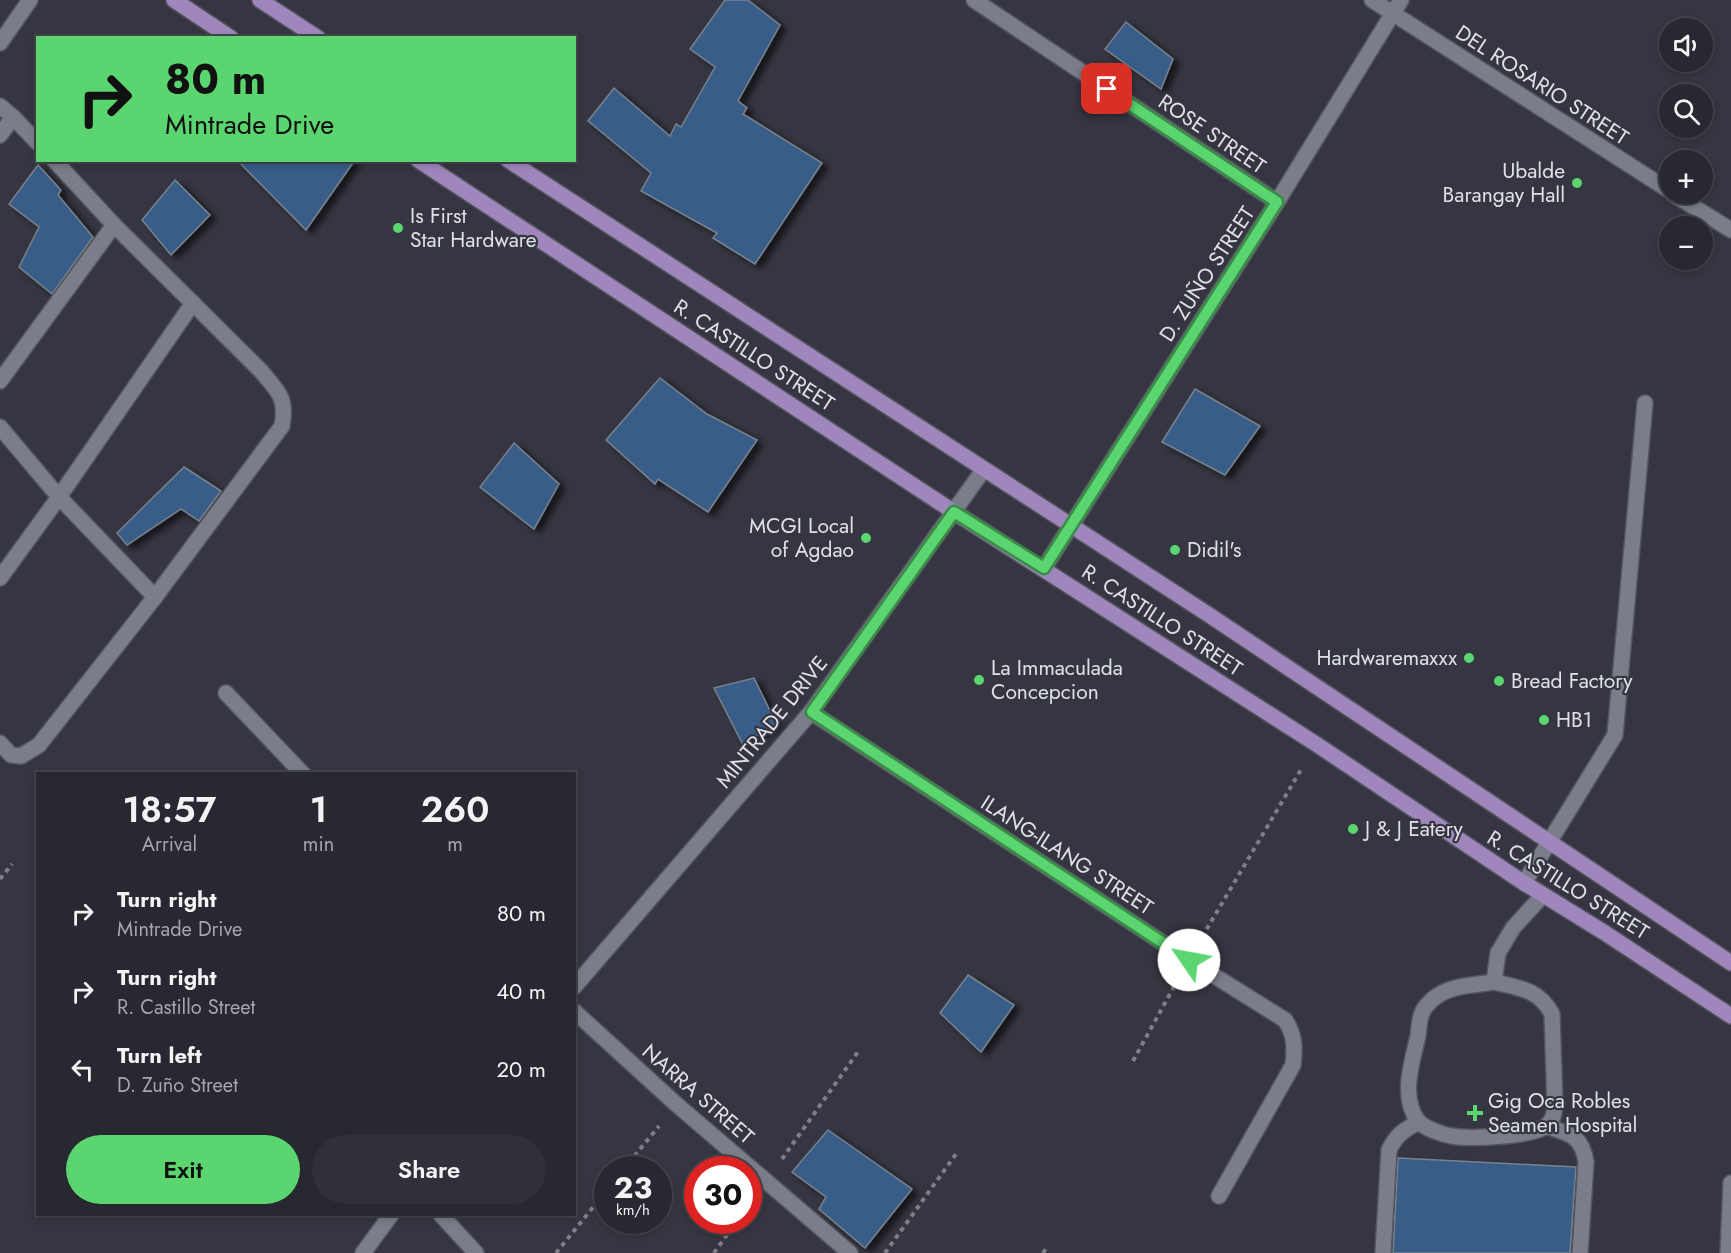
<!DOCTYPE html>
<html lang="en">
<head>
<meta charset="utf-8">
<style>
	:root { --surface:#282831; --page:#303039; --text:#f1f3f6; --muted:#a5a6ab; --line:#44444d; --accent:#5ad56f }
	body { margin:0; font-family:Jost,sans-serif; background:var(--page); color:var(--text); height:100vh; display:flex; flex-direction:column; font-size:22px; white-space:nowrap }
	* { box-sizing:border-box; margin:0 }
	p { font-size:20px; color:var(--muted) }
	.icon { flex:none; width:33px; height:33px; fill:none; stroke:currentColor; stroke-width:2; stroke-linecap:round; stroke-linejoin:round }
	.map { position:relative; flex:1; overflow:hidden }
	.panel { position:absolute; left:36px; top:772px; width:540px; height:444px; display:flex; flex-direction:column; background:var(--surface); border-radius:0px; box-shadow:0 3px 9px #0003,0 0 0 2px var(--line) }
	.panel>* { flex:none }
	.banner { position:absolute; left:36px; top:36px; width:540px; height:126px; border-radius:0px; box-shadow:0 3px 9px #0003,0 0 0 2px var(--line); background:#5ad56f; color:#111; overflow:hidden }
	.controls { position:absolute; left:1659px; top:18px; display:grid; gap:12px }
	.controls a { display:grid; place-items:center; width:54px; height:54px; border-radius:50%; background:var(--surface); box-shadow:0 3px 9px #0003,0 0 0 2px var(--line); font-size:30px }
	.speed { position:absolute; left:594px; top:1156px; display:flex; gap:12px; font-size:30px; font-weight:700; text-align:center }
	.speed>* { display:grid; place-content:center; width:78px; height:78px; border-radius:50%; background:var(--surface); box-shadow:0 3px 9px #0003,0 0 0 2px var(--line); line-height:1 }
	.speed small { font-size:15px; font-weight:400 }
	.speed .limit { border:9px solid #d22; background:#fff; color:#111 }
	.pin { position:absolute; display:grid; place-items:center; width:51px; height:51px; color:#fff; margin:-26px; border-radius:12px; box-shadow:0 3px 9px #0006 }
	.me { position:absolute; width:66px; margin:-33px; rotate:303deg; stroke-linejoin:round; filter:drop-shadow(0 0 4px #0008) }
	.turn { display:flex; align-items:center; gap:21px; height:126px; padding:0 30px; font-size:27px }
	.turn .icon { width:78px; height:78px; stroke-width:2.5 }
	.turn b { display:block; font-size:42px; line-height:51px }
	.eta { display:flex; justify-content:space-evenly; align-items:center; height:102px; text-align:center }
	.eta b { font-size:36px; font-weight:600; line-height:42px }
	.primary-button { display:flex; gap:12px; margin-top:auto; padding:12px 30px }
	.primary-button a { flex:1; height:69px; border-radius:36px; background:var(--accent); color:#111; font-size:24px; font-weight:600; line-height:69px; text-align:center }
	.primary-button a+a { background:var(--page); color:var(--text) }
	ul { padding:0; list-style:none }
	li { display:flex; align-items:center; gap:18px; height:78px; padding:0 30px }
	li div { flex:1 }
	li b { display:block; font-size:22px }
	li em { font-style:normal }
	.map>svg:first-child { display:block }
	.building { fill:#395d88; stroke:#79828c; stroke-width:1.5; filter:url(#shadow) }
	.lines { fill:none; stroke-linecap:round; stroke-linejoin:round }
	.service-casing { stroke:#54555e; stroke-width:18 }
	.minor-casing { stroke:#54555e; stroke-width:18 }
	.tertiary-casing { stroke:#54555e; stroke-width:18 }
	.primary-casing { stroke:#54555e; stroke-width:18 }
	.path { stroke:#7e7f88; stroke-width:4; stroke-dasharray:4.5 4.5; stroke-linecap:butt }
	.service { stroke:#7b7d89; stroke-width:15 }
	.minor { stroke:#7b7d89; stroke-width:15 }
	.tertiary { stroke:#7b7d89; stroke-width:15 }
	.primary { stroke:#9f87bd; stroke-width:15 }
	.route-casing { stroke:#3a8a48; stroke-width:15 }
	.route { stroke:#5ad56f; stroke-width:10 }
	.poi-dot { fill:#5ad56f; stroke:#353641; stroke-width:2 }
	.labels { text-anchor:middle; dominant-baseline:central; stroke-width:4.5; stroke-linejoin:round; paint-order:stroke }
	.street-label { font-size:21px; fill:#e0e1e8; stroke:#353641 }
	.poi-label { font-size:21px; fill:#e0e1e8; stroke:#353641; text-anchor:start }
</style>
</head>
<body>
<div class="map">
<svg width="1731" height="1253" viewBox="0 0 1731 1253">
	<defs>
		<filter id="shadow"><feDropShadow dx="6" dy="4" stdDeviation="3" flood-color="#0009"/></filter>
	</defs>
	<rect width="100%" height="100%" fill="#353641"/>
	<g class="building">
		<polygon points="725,0 748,0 780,25 738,101 747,108 743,114 822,163 755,264 713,238 717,233 641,191 651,173 588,121 614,88 670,136 676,124 681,127 715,67 690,49"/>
		<polygon points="1126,22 1173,59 1161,89 1105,49"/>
		<polygon points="237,160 355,160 306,230"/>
		<polygon points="38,165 61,190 58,195 93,237 52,294 19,267 39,227 9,204"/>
		<polygon points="175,180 210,215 171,255 142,220"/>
		<polygon points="660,378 707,414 757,440 708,512 658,479 655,484 606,440"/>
		<polygon points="1195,389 1260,426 1225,475 1162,442"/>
		<polygon points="514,443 559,484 534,529 480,487"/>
		<polygon points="184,467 221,491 199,521 181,509 127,545 117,533"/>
		<polygon points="754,678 776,723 743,745 714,688"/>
		<polygon points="968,975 1014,1005 981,1052 940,1013"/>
		<polygon points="828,1130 912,1189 865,1248 819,1209 826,1197 792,1172"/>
		<polygon points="1398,1158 1576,1167 1570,1253 1393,1253"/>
	</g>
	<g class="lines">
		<g class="service-casing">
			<g id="service">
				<polyline points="226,693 303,774"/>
				<polyline points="1524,883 1615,735 1645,403"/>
				<path d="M1494,982C1519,988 1539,989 1552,1014L1555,1106C1554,1114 1553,1121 1546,1126C1532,1137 1469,1139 1451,1136C1441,1134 1424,1128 1418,1121C1400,1097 1412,1062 1418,1036C1419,1028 1419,1016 1424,1009C1427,1005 1432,999 1437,996C1453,985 1475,985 1494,982L1498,953L1513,928L1543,895"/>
				<path d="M1546,1126C1569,1134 1582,1135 1586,1162L1580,1253"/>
				<path d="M1383,1253L1389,1150C1396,1135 1405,1129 1419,1122"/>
				<polyline points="1728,1253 1731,1183"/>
			</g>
		</g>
		<g class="minor-casing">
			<g id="minor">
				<polyline points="974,0 1277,202"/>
				<polyline points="1372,0 1670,191"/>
				<polyline points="0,43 30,0"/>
				<polyline points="0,106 13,117 38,143"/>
				<polyline points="0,135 13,117"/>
				<polyline points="1673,194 1731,230"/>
				<polyline points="0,381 114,225"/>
				<polyline points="0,427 59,497 155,597"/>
				<polyline points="0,578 59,497 193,303"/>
				<path d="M811,712L1189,960L1285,1020C1295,1035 1295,1047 1293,1065L1219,1196"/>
				<path d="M0,743L11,755L21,756L39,745L155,597L282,426C287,397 279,393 261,371L114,225L54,160"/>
				<polyline points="574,987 811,712 984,469"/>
				<polyline points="574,1011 676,1104 850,1253"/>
				<polyline points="441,1215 476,1253"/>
				<polyline points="363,1253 391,1215"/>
			</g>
		</g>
		<g class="tertiary-casing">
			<polyline id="tertiary" points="1044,568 1277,202 1401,0"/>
		</g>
		<g class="primary-casing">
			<g id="primary">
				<polyline points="174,0 231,38"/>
				<polyline points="260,0 318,38"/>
				<polyline points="418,160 954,512 1316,744 1524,883 1605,933 1731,1016"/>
				<polyline points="508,160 1206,613 1731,963"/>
			</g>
		</g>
		<g class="path">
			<polyline points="0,879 12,864"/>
			<polyline points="1202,937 1302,768"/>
			<polyline points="1133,1061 1176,983"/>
			<polyline points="782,1159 860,1049"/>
			<polyline points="623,1170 659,1126"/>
			<polyline points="556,1253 608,1189"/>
			<polyline points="714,1253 737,1221"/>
			<polyline points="885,1253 956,1154"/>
			<polyline points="1043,1253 1047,1247"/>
		</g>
		<use href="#service" class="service"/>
		<use href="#minor" class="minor"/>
		<use href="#tertiary" class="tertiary"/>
		<use href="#primary" class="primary"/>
	</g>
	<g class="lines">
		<g class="route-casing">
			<polyline id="route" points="1107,89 1277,202 1044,568 954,512 812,712 1189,960"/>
		</g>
		<use href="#route" class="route"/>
	</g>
	<g class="poi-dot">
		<circle cx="1577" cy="183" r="6"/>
		<circle cx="398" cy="228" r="6"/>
		<circle cx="866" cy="538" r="6"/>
		<circle cx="1175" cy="550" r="6"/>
		<circle cx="1469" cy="658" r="6"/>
		<circle cx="979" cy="680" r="6"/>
		<circle cx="1499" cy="681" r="6"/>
		<circle cx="1544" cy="720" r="6"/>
		<circle cx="1353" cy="829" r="6"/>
		<path d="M1472 1104h6v6h6v6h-6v6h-6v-6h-6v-6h6z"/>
	</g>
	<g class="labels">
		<g class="street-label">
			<text transform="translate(1542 85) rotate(33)">DEL ROSARIO STREET</text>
			<text transform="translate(1212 134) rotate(34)">ROSE STREET</text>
			<text transform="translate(1207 274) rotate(-57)">D. ZUÑO STREET</text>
			<text transform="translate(754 355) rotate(33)">R. CASTILLO STREET</text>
			<text transform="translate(1162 620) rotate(33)">R. CASTILLO STREET</text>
			<text transform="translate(772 722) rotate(-51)">MINTRADE DRIVE</text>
			<text transform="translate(1067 855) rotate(33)">ILANG-ILANG STREET</text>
			<text transform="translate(1568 885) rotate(32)">R. CASTILLO STREET</text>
			<text transform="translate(698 1094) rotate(41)">NARRA STREET</text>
		</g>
		<g class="poi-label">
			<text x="1565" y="171" text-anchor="end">Ubalde<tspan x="1565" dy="24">Barangay Hall</tspan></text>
			<text x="410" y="216">Is First<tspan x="410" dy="24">Star Hardware</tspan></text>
			<text x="854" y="526" text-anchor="end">MCGI Local<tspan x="854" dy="24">of Agdao</tspan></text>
			<text x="1187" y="550">Didil's</text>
			<text x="1457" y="658" text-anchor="end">Hardwaremaxxx</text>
			<text x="991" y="668">La Immaculada<tspan x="991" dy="24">Concepcion</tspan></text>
			<text x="1511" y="681">Bread Factory</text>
			<text x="1556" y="720">HB1</text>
			<text x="1365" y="829">J &amp; J Eatery</text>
			<text x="1488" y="1101">Gig Oca Robles<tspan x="1488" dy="24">Seamen Hospital</tspan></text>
		</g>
	</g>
</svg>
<div class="controls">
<a><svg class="icon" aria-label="sound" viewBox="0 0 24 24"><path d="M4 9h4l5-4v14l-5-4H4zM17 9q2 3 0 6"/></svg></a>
<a><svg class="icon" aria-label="search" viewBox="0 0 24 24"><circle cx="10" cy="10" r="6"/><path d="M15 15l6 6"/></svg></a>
<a>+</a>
<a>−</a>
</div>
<div class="speed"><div>23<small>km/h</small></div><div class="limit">30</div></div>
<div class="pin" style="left:1107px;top:89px;background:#d93025"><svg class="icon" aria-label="arrive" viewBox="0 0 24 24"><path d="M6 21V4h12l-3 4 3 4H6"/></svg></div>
<svg class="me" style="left:1189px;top:960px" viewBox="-20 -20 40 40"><circle r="19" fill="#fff"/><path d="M0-13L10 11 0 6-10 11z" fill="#5ad56f"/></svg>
<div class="banner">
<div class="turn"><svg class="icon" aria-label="right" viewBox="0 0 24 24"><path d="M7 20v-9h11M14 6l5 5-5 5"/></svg><div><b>80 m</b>Mintrade Drive</div></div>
</div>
<section class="panel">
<div class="eta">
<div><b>18:57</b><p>Arrival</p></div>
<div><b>1</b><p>min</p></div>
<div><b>260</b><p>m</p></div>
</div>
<ul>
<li><svg class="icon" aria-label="right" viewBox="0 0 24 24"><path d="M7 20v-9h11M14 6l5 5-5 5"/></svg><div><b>Turn right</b><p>Mintrade Drive</p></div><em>80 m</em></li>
<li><svg class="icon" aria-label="right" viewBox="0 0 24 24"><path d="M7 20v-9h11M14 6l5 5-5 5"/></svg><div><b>Turn right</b><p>R. Castillo Street</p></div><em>40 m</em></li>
<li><svg class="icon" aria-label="left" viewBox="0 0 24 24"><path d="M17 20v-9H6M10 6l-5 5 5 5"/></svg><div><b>Turn left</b><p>D. Zuño Street</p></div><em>20 m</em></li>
</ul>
<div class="primary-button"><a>Exit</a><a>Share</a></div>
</section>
</div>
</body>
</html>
